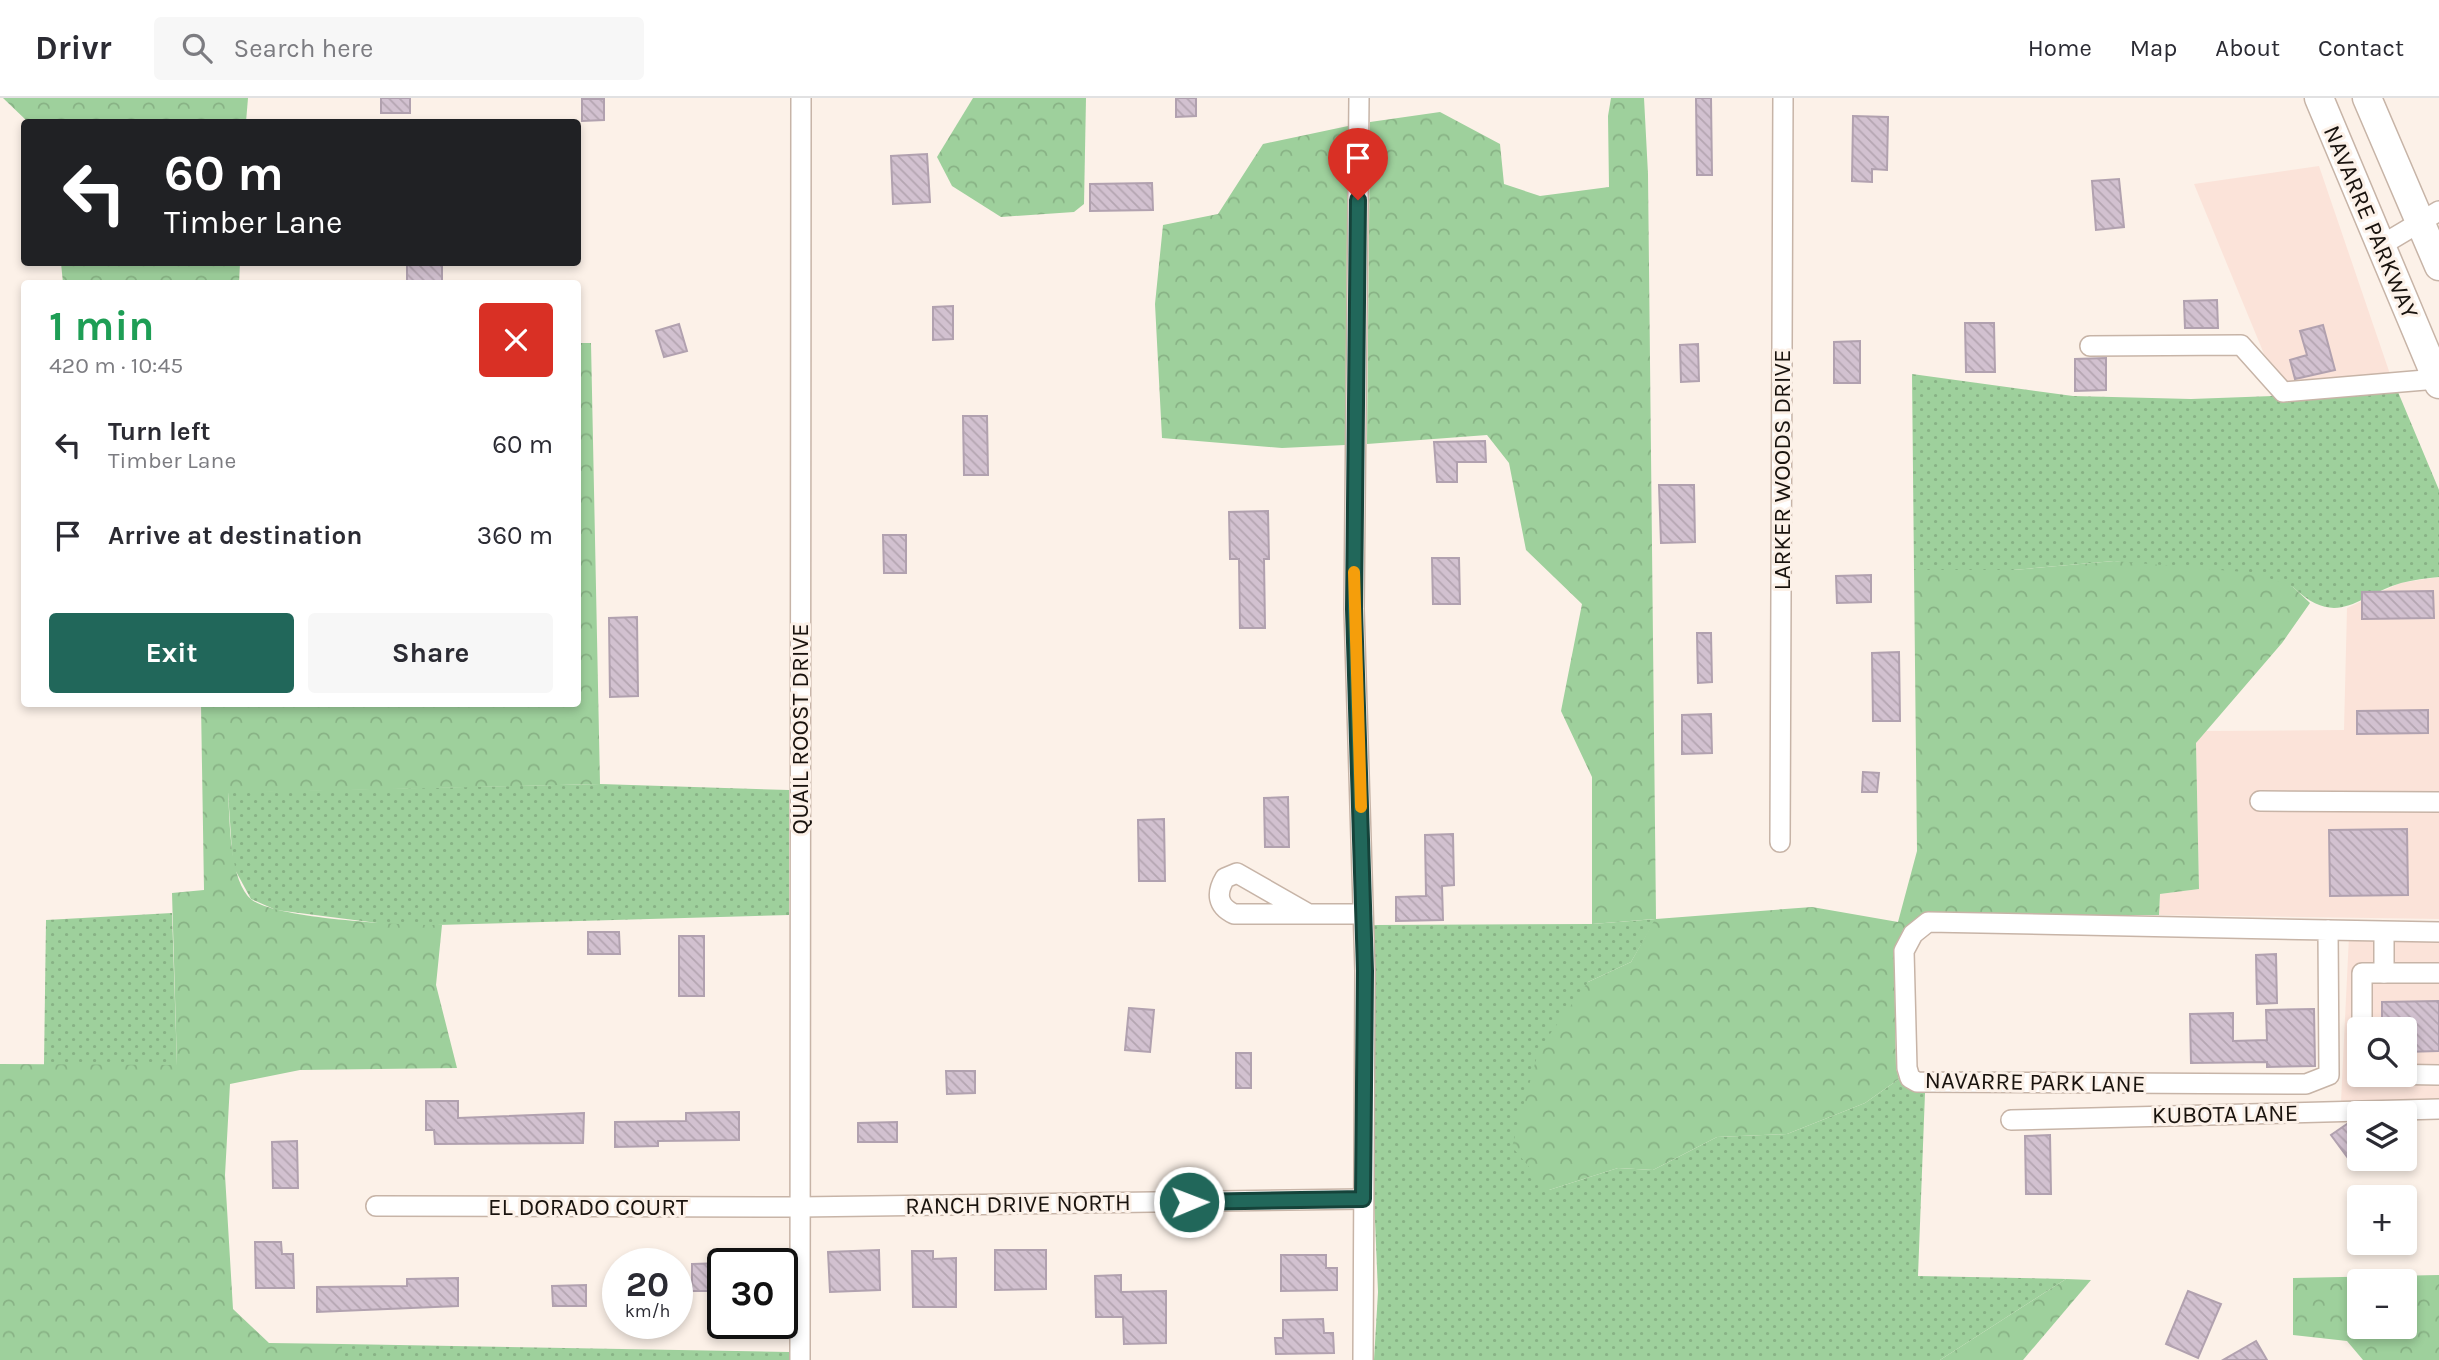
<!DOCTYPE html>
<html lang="en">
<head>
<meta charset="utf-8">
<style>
	:root { --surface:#fff; --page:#f7f7f7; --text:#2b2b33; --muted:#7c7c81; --line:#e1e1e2; --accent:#21675a }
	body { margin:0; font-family:Karla,sans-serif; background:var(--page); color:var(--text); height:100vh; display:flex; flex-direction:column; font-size:26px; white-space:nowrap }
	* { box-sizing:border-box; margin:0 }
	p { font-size:23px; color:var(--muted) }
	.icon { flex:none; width:38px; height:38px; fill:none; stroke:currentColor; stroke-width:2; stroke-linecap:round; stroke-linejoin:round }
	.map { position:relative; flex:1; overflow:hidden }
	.panel { position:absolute; left:21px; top:182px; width:560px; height:427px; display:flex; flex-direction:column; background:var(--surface); border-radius:7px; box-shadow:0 4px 10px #0003 }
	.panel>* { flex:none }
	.banner { position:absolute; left:21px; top:21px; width:560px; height:147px; border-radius:7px; box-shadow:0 4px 10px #0003; background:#202124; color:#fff; overflow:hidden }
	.fabs { position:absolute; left:2347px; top:919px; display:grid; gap:14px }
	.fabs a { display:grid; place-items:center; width:70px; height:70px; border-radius:7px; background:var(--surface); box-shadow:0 4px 10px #0003; font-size:35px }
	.speed { position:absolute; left:602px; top:1150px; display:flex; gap:14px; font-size:35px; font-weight:700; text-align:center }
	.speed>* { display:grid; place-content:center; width:91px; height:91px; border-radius:50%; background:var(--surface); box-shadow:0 4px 10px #0003; line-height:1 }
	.speed small { font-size:18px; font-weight:400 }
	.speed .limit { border:4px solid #111; border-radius:10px; background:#fff; color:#111 }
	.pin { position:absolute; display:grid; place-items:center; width:60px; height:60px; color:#fff; margin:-72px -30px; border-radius:50% 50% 50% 0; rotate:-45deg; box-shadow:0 0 7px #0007 }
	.pin .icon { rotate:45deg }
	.me { position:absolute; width:77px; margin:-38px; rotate:89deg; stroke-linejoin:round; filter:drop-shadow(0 0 5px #0008) }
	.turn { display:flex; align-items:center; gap:24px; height:147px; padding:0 28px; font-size:32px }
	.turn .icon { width:91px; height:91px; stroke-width:2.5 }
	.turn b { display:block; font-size:49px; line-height:60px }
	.round { display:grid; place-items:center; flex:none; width:74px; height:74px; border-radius:7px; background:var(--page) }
	.head { display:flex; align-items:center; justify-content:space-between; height:119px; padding:0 28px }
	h1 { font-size:42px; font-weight:700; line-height:52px; color:#1e9e55 }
	.primary-button { display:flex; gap:14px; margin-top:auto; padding:14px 28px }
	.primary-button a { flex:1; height:80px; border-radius:7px; background:var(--accent); color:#fff; font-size:28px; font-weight:700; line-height:80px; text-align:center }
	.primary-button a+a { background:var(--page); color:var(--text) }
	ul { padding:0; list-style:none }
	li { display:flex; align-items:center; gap:21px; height:91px; padding:0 28px }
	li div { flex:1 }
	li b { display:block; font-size:26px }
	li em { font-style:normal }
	header { display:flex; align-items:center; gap:42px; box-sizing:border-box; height:98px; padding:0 35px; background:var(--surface); border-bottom:2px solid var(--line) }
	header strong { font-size:33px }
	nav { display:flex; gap:38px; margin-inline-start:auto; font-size:24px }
	.search { width:490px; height:63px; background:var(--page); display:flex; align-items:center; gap:18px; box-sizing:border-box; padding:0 24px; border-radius:7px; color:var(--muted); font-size:26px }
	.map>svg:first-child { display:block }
	.commercial { fill:#fbe3d9; fill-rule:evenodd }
	.grass { fill:url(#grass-dots) }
	.forest { fill:url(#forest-crowns); fill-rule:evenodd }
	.building { fill:url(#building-back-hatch); stroke:#b1a1af; stroke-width:2 }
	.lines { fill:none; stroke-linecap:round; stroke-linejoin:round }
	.minor-casing { stroke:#c7b4a7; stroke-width:22 }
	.highway-casing { stroke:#c7b4a7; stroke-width:31 }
	.minor { stroke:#fff; stroke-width:19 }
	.highway { stroke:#fff; stroke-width:28 }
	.route-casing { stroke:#15433a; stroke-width:18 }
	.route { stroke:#21675a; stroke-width:12 }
	.slow { stroke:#f59e0b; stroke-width:12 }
	.labels { text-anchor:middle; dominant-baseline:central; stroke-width:6; stroke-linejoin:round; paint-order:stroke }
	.street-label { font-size:24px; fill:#19130e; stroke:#fcf1e8 }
</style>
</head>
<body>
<header>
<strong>Drivr</strong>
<div class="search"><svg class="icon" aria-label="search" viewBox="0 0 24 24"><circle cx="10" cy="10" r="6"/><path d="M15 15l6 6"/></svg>Search here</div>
<nav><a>Home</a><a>Map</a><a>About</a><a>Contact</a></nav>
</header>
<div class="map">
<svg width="2439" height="1262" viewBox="0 0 2439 1262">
	<defs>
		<pattern id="grass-dots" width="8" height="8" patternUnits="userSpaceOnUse" patternTransform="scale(1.75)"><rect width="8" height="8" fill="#9ed09c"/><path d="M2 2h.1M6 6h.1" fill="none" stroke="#88b285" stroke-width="1.8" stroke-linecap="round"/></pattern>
		<pattern id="forest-crowns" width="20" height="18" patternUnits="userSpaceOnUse" patternTransform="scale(1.75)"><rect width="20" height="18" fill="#9ed09c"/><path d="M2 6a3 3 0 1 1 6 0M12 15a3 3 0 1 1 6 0" fill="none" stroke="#88b285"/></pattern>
		<pattern id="building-back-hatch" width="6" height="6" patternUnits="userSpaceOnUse" patternTransform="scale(1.75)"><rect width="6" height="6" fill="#d2c1d0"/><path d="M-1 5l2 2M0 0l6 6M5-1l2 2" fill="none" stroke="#b4a5b1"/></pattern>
	</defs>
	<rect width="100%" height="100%" fill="#fcf1e8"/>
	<g class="commercial">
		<polygon points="2319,68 2390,276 2288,284 2264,256 2194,86"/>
		<polygon points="2439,479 2439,821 2159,817 2160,796 2199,791 2196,645 2205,633 2344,632 2347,510 2400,485"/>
		<path d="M2349,838L2439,840V1001L2341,1004ZM2359,931H2404V976H2359Z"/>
	</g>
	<g class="grass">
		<path d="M1912,276L2073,298L2191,301L2273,298L2284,304L2398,294L2439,392V479C2427,480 2413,482 2401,485C2356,499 2337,531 2293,489L2114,463L2013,472H1914Z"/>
		<polygon points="600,686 789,692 789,817 401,828 276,812 251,801 233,768 228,694"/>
		<polygon points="172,815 177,967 44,967 46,822"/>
		<polygon points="1656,821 1631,864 1588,884 1549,1092 1618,1070 1653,1072 1717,1039 1787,1036 1865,1005 1899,981 1911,992 1925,995 1918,1178 2066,1181 1940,1262 1374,1262 1378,1194 1374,1099 1374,827 1592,826"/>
		<polygon points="342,1246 789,1254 789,1262 342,1262"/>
	</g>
	<g class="forest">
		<polygon points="3,0 248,0 246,24 28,24"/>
		<polygon points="973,0 1086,0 1084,106 1074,114 1001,119 952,88 937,59"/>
		<polygon points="1611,0 1644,0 1648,76 1656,821 1812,809 1898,824 1917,753 1914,472 2013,472 2114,463 2255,475 2293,489 2310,505 2282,545 2196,645 2199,791 2160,796 2159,817 1921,817 1903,832 1894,853 1896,970 1899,981 1865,1005 1787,1036 1717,1039 1653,1072 1618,1070 1549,1092 1512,1049 1539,951 1588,884 1631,864 1655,821 1592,826 1592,679 1561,613 1582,506 1526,452 1509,365 1487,337 1367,346 1370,24 1440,14 1500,46 1504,86 1540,98 1609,89 1608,18"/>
		<polygon points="1348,28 1345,347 1282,350 1162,340 1155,206 1163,127 1218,116 1263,46"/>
		<polygon points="61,165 240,165 239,185 63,185"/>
		<path d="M578,245H591L600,686L228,695C230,722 229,784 252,802C277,821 407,828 442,827L436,887L457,970L300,972L230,986L225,1077L233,1211L269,1245L342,1246V1262H0V966L177,967L172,795L204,792L201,606H578Z"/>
		<path d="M2439,1177V1262H2363L2347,1243L2293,1237V1180ZM2404,1183V1228H2359V1183Z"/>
		<polygon points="2066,1181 2091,1182 2023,1262 1940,1262"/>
	</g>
	<g class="building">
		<rect x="381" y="0" width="29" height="15"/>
		<polygon points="1176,0 1196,0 1196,18 1176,19"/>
		<polygon points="1696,0 1711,0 1712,77 1697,77"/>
		<polygon points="582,1 604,1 604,22 582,23"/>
		<polygon points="1853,18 1888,19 1887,72 1872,71 1872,84 1852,83"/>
		<polygon points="927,56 930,104 893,106 891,58"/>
		<polygon points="2119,81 2124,129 2096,132 2092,83"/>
		<polygon points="1152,85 1153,112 1090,113 1090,86"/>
		<rect x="407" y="164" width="35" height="22"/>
		<polygon points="2217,202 2218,230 2185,230 2184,203"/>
		<polygon points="953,208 953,241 933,242 933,209"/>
		<polygon points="1965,225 1994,225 1995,274 1966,274"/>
		<polygon points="679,226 687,253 664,259 656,233"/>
		<polygon points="2323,227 2335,272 2295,281 2290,262 2307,257 2300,233"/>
		<polygon points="1860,243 1860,285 1834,285 1834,244"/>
		<polygon points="1698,246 1699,283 1681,284 1680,247"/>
		<polygon points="2106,260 2106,292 2075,293 2075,261"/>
		<polygon points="963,318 987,318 988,377 964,377"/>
		<polygon points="1485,343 1486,364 1457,364 1457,384 1437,384 1434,344"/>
		<polygon points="1659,387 1694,387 1695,444 1661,445"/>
		<polygon points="1268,413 1269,461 1264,461 1265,530 1240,530 1239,461 1230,461 1229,414"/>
		<polygon points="883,437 906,437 906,475 884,475"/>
		<polygon points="1432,460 1459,460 1460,506 1433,506"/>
		<polygon points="1871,477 1871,504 1837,505 1836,478"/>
		<polygon points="2433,493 2434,520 2362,521 2362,494"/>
		<polygon points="637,519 638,598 610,599 609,520"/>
		<polygon points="1697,535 1711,535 1712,584 1698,585"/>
		<polygon points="1899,554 1900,623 1873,623 1872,555"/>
		<polygon points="2428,612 2428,635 2357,636 2357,613"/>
		<polygon points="1711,616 1712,655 1682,656 1682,617"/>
		<polygon points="1863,674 1879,675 1877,694 1862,694"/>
		<polygon points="1288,699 1289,749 1265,749 1264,700"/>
		<polygon points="1164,721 1165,783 1139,783 1138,722"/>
		<polygon points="2407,731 2408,797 2330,798 2329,732"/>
		<polygon points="1453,736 1454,787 1442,788 1443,822 1396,823 1396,799 1426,798 1425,737"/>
		<polygon points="588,834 619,834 620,856 588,856"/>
		<rect x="679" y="838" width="25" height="60"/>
		<polygon points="2276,856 2277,905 2257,906 2256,857"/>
		<polygon points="2439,903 2439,953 2404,954 2404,931 2382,931 2382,904"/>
		<polygon points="1129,910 1154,912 1150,954 1125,952"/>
		<polygon points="2314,911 2315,968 2267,969 2267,964 2191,965 2190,916 2233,915 2233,943 2267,942 2266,912"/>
		<rect x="1236" y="955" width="15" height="35"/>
		<polygon points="946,973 975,973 975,995 947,996"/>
		<polygon points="426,1003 458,1003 458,1020 584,1015 583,1045 435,1046 434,1032 426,1032"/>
		<polygon points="739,1014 739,1042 658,1043 658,1048 615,1049 615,1024 686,1023 686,1015"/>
		<polygon points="897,1024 897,1044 858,1044 858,1025"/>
		<polygon points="2347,1026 2351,1026 2359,1037 2359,1052 2348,1060 2331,1037"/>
		<polygon points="2050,1037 2051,1096 2026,1096 2025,1038"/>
		<polygon points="297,1043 298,1090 273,1090 272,1044"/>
		<polygon points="255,1144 281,1144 282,1156 293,1156 294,1190 256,1190"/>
		<polygon points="879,1152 880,1192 830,1194 828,1154"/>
		<polygon points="995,1152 1046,1152 1046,1191 995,1192"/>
		<polygon points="912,1153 933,1153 933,1161 956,1160 956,1209 913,1209"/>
		<polygon points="1281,1157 1326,1157 1326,1170 1337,1170 1337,1192 1281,1193"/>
		<polygon points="692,1166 723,1165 723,1193 692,1193"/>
		<polygon points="1121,1177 1121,1194 1166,1193 1166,1245 1124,1246 1123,1219 1096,1219 1095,1178"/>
		<polygon points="458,1180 458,1208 317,1214 317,1189 407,1188 407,1181"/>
		<polygon points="586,1187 586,1208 553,1208 552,1188"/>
		<polygon points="2188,1193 2221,1206 2198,1260 2166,1246"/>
		<polygon points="1323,1221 1324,1235 1333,1235 1334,1255 1276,1256 1275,1240 1283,1240 1283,1222"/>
		<polygon points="2256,1243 2267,1262 2223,1262"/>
	</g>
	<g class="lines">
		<g class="minor-casing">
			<g id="minor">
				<polyline points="1359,0 1354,511 1365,873 1363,1262"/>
				<polyline points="2380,148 2439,113"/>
				<polyline points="2090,248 2241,247 2283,294 2437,281"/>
				<polyline points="2260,703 2439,704"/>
				<polyline points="1780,744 1783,0"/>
				<path d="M1307,815L1237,775L1225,780C1216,795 1217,808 1234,816H1363"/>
				<polygon points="1928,824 2328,832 2329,977 2306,986 1917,984 1910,980 1907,970 1904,853 1913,836"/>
				<polyline points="2328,832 2439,834"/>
				<polyline points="2384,834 2384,875"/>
				<polyline points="2362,931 2362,875 2439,875"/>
				<polyline points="2379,976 2439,977"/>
				<polyline points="2011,1022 2439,1011"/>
				<polyline points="376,1108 799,1109 1363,1101"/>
				<polyline points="800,1262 801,0"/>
			</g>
		</g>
		<g class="highway-casing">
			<g id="highway">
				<polyline points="2319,0 2439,286"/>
				<polyline points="2367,0 2439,168"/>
			</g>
		</g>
		<use href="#minor" class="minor"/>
		<use href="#highway" class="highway"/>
	</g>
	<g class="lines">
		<g class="route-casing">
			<polyline id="route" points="1189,1104 1363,1101 1365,873 1354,511 1358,102"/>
		</g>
		<use href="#route" class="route"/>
		<polyline class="slow" points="1354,474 1361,709"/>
	</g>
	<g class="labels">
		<g class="street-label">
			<text transform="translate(2371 124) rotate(67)">NAVARRE PARKWAY</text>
			<text transform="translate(1782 372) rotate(-90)">LARKER WOODS DRIVE</text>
			<text transform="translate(800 631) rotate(-90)">QUAIL ROOST DRIVE</text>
			<text transform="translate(2035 984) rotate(1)">NAVARRE PARK LANE</text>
			<text transform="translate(2225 1016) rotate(-1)">KUBOTA LANE</text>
			<text transform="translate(1018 1106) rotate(-1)">RANCH DRIVE NORTH</text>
			<text x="588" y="1109">EL DORADO COURT</text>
		</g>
	</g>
</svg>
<div class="fabs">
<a><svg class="icon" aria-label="search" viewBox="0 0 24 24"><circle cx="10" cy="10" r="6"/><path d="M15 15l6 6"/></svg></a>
<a><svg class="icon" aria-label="layers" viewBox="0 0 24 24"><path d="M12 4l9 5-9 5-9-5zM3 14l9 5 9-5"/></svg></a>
<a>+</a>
<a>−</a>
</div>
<div class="speed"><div>20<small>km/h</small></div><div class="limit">30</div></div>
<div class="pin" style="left:1358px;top:102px;background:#d93025"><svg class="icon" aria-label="arrive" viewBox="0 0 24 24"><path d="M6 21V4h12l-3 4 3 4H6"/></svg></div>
<svg class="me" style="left:1189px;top:1104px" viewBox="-20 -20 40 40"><circle r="17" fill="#21675a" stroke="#fff" stroke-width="3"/><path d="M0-11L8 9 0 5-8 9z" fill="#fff"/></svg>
<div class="banner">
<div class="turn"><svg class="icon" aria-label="left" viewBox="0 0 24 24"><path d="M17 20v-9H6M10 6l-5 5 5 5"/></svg><div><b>60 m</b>Timber Lane</div></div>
</div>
<section class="panel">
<div class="head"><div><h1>1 min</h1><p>420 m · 10:45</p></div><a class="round" style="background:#d93025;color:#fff"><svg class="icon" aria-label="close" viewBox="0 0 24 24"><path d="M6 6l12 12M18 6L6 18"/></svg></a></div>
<ul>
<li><svg class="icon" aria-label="left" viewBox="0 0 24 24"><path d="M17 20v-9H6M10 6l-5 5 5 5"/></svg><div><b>Turn left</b><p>Timber Lane</p></div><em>60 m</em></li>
<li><svg class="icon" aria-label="arrive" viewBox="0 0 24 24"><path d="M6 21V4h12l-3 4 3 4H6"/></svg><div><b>Arrive at destination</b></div><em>360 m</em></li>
</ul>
<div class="primary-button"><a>Exit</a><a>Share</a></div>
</section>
</div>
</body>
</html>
